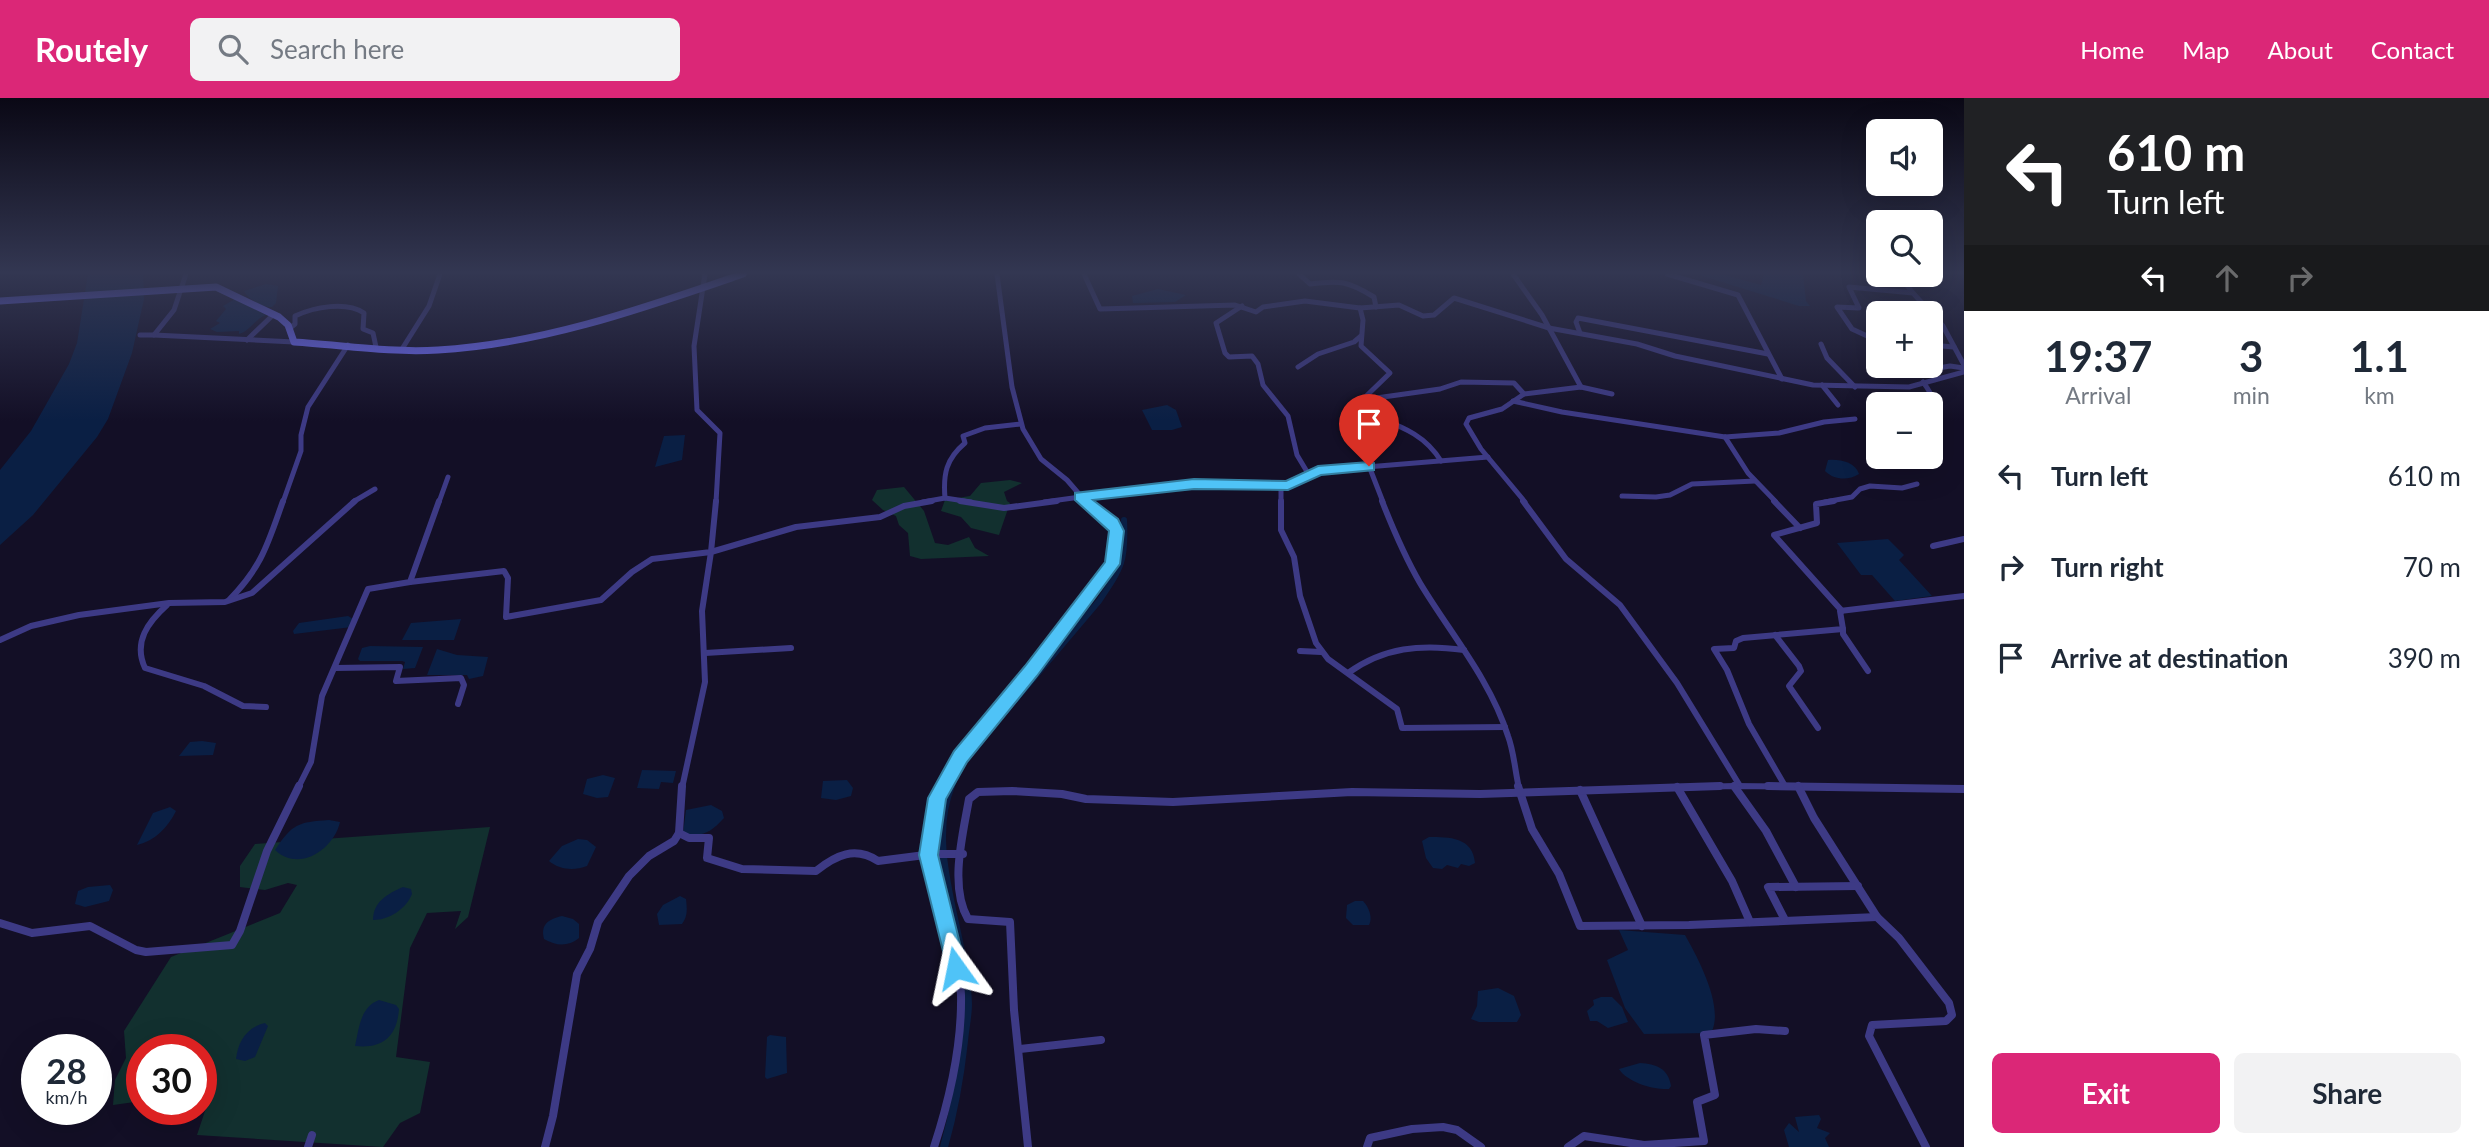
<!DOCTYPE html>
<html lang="en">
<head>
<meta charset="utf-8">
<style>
	:root { --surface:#fff; --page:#f2f2f3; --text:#1f2937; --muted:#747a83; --accent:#db2777 }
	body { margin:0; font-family:Lato,sans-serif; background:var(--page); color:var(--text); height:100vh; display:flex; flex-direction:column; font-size:26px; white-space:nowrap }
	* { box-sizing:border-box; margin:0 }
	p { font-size:23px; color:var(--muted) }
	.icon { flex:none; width:38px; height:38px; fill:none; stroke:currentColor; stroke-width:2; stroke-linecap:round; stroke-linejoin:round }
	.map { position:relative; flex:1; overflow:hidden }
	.drawer { display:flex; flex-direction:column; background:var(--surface); width:525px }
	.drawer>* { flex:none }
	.hud { background:#202124; color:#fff; overflow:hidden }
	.tools { position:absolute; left:1866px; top:21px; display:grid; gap:14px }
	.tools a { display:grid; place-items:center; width:77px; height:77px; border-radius:10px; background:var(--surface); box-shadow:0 7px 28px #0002; font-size:35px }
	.speed { position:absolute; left:21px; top:936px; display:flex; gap:14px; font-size:35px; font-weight:700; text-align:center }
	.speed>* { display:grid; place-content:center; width:91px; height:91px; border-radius:50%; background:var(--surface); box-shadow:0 7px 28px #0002; line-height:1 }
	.speed small { font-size:18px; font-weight:400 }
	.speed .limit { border:10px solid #d22; background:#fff; color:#111 }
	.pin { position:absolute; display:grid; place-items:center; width:60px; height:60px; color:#fff; margin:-72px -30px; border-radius:50% 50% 50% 0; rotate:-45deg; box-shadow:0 0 7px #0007 }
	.pin .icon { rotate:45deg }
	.me { position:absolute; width:77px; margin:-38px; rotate:348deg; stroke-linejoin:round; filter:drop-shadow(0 0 5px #0008) }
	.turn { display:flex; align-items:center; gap:24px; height:147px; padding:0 28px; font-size:32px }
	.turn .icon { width:91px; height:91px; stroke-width:2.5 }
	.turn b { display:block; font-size:49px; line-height:60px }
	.lanes { display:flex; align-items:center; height:66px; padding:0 28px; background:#0003; justify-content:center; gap:35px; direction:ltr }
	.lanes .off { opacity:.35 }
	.eta { display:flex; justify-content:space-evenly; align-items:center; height:119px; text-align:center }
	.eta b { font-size:42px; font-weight:700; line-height:49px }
	.primary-button { display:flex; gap:14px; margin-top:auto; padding:14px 28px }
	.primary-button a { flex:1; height:80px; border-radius:10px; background:var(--accent); color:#fff; font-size:28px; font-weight:700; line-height:80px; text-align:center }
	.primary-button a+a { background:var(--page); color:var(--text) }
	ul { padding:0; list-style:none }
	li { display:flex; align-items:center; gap:21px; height:91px; padding:0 28px }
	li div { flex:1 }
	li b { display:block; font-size:26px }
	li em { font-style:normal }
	header { display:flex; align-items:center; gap:42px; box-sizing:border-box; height:98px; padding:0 35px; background:var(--accent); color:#fff }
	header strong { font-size:33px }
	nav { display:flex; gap:38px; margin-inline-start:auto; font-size:24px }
	.search { width:490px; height:63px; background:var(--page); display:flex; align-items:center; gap:18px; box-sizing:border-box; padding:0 24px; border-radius:10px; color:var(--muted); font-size:26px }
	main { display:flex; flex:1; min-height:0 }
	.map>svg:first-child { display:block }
	.green { fill:#12302f }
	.water { fill:#0a1f44 }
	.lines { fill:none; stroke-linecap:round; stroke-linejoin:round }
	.canal-far1 { stroke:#0a1f44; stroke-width:6 }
	.canal { stroke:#0a1f44; stroke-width:8 }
	.minor-far2 { stroke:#3d3a85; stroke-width:5 }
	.minor-far1 { stroke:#3d3a85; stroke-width:6 }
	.minor { stroke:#3d3a85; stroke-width:8 }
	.secondary { stroke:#6f6bff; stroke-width:7 }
	.route { fill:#4fc3f7; stroke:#337fa1; stroke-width:2 }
</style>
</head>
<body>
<header>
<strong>Routely</strong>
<div class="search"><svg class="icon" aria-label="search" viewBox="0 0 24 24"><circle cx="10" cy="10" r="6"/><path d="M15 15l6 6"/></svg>Search here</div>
<nav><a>Home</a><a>Map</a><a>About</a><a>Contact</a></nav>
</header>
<main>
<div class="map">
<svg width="1964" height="1049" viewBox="0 0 1964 1049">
	<rect width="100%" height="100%" fill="#130f26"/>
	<g class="green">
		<polygon points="1010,382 1022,385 1004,394 1007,403 1010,405 999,437 971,430 961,419 941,413 945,402 970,398 981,385"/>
		<polygon points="904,389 924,413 935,445 948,447 969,439 975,450 989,458 921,461 910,458 908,435 899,427 896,418 883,412 872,402 877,392"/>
		<polygon points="490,729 468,819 455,831 461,813 427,815 410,850 396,959 430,964 420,1015 400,1025 383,1049 197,1037 207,1007 208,991 201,993 201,952 142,952 142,1003 113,1007 115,982 126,960 124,933 171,859 280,815 297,787 288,785 265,792 240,789 240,768 255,746"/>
	</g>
	<g class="water">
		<polygon points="88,176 143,176 144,201 132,255 108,321 97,339 33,417 0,447 0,372 31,333 69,266 77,245"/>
		<polygon points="1696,176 1721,176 1761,187 1764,176 1803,176 1806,203 1810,208 1799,208"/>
		<path d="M266,186L278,188L276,205L272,209C263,210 248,201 244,193Z"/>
		<polygon points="1158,191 1186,197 1175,204 1133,205 1132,198"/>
		<path d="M235,201L266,217C255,221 250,233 239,236V233L217,234L210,231L220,225L216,223L226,211L223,208Z"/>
		<polygon points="1167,307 1176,312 1182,329 1172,332 1152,332 1142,312"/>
		<polygon points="685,337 682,362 655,369 664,338"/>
		<path d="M1828,362C1840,361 1855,364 1859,376C1848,383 1834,382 1825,373Z"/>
		<polygon points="1888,441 1904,457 1899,462 1932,498 1895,503 1872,477 1861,477 1837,445"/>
		<polygon points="348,518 353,521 352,529 294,536 293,533 299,525"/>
		<polygon points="461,521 454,542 402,542 411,525"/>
		<polygon points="370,548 423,549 415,570 403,571 405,564 402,563 360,563 358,561 362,550"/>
		<polygon points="437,551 457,557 488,559 483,578 469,581 467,577 427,577"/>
		<polygon points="202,643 216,645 213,657 179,658 190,644"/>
		<polygon points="642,672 676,673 673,685 661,684 659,691 637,690"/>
		<polygon points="603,677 615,680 608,699 597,700 583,696 587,681"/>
		<polygon points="847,682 853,690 851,698 836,702 821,700 823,683"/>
		<path d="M711,707L722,713L724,720C711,734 702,740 683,735L686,712Z"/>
		<path d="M170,709L176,713C168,729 155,743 137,747L153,715Z"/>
		<path d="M329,722L340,724C334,751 299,775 275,752C292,726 298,724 329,722Z"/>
		<path d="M1429,739C1449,739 1473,739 1475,765L1469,768L1461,766L1458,770L1447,767L1442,771L1433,770L1426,760L1422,743Z"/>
		<path d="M578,741L587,742L596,749L587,768C574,773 560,772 549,763L562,748Z"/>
		<polygon points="110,787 113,792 109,803 85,809 75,806 78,793 88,789"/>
		<path d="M403,789L411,791L412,796C406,811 389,822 373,822C373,804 387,796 403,789Z"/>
		<path d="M680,798L686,801C687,811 688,818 682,826L659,827L657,816L663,807Z"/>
		<path d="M1355,803H1363C1369,809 1373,820 1369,827H1353L1346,820L1347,807Z"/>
		<path d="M562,818L573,821L579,826V840C568,849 556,848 544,841C540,826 549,821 562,818Z"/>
		<path d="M1619,832L1685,837C1698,860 1725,910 1711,935L1644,936L1625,910L1607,862L1628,852Z"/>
		<polygon points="1498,890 1514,898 1521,917 1517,924 1479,924 1471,921 1477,908 1478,893"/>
		<polygon points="1601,899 1612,899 1622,909 1628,924 1608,930 1597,923 1590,923 1587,913 1594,907 1593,902"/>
		<path d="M379,902L396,907L399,911C397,939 382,951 355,948C359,931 360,909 379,902Z"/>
		<path d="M265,925L268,928L255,959L245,963L236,961C238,943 247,929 265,925Z"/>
		<polygon points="770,937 786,939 787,975 767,981 765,979 767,939"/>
		<path d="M1640,965C1656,966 1668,970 1671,988L1669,991C1653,992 1627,984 1619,971Z"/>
		<polygon points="1819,1017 1821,1021 1817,1030 1830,1035 1825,1040 1829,1049 1789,1049 1784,1032 1789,1025 1799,1034 1795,1019"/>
	</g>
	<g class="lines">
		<path class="canal-far1" d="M951,690L961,666L1099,503C1122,469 1126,463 1124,422"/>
		<path class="canal" d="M944,1049C954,1014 960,980 964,943C965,931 968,918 968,906C966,837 924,752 951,688"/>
		<g class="minor-far2">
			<polyline points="186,176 174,212 154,237 294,244"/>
			<polyline points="705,176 694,248 697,312 720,335 716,404"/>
			<polyline points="997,176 1012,289 1023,331 1041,361 1067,382 1086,404"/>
			<polyline points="1084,176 1100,211 1235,207 1256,214 1263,209 1305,203 1360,210 1399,207 1423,218 1434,217 1454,200 1549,230 1637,246 1675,258 1813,287 1909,289 1964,274"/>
			<path d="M1299,176L1310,186C1340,182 1348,183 1374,199L1376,209"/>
			<polyline points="1513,176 1542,217 1581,289"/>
			<polyline points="1667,176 1738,197 1782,281"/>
			<polyline points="1899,177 1913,195"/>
			<polyline points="1242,208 1216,225 1225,255 1229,259 1252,258 1258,266 1263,287 1288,318 1297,357 1309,377"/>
			<path d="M1360,210L1363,222L1361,248L1390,275L1358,306L1362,313C1394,327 1422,332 1441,363"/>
			<path d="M289,231L295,226V218C314,209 346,203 364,215L363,231L373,235L376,249"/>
			<polyline points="1580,235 1576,224 1578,220 1768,256"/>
			<polyline points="140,237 154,237"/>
			<polyline points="247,242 274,216"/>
			<polyline points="1878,243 1852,231 1837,209 1859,210 1849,189 1913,195 1943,228 1964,267"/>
			<polyline points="1821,246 1827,260 1855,289"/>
			<polyline points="1930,247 1954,249"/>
			<polyline points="402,251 429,208 440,176"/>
			<polyline points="1298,269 1318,256 1354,244 1361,238"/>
			<polyline points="1933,271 1950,268 1964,270"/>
			<path d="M1923,284C1933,297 1938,309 1930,325"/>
			<polyline points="1822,287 1838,307"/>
			<polyline points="1362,302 1440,291 1461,284 1514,285 1524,296"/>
			<polyline points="1513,303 1562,314 1725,339 1779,335 1824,324 1855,321"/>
			<polyline points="1725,339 1748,375 1776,404"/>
			<polyline points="1369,368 1383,404"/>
			<polyline points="1281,388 1281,404"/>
			<polyline points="1622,398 1656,399 1670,397 1692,386 1755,383"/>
			<path d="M945,400C943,376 946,361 965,345L963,338L985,330L1021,326"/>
			<polyline points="283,404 301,353 301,337 308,309 348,247"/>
			<polyline points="353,404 375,391"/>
			<polyline points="439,404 448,379"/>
			<polyline points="923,404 945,400 971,404"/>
			<polyline points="1044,404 1153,389 1203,386 1288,387 1318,373 1488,359"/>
			<polyline points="1525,404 1481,351 1466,326 1469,320 1502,311 1524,296 1581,289 1612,296"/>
			<polyline points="1825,404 1852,399 1860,391 1870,388 1902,390 1917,386"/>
		</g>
		<g class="minor-far1">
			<polyline points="960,403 1004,410 1057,403"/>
			<polyline points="1281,403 1281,432 1294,459 1300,498 1316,545 1328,561 1397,611 1402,630 1505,629"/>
			<path d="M1382,403C1393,431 1405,459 1420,485C1450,535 1490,581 1508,638C1514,654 1515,673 1519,690"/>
			<polyline points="1523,403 1566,461 1620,507 1677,585 1740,688"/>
			<polyline points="1774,403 1800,430"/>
			<polyline points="1834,403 1816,406 1817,425 1774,437 1842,513"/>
			<polyline points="1933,448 1964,441"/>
			<polyline points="410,484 504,473 508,480 506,519 601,502 632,474 652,461 711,454 716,403"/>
			<path d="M229,502C262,469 268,445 283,403"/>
			<path d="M167,507C148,524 133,544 145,570L204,588L243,608L266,609"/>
			<polyline points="1843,531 1843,536 1868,573"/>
			<polyline points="1775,537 1799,568 1801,573 1789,588 1818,630"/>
			<polyline points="0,542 31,528 79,517 169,505 225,504 252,495 355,403"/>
			<polyline points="1300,553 1321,554"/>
			<polyline points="705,555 791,550"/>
			<polyline points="335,570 400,569 396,583 461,580 464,587 458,606"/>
			<path d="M1348,575C1384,549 1421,546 1464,552"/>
			<polyline points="1734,688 1736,690"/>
			<polyline points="1785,688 1749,626 1727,572 1714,551 1734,550 1736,543 1743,540 1843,531 1840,513 1964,498"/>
			<polyline points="298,690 311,664 322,598 368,491 410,484 439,403"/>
			<polyline points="682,690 705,584 702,513 711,454 796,429 880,419 904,408 932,403"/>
			<path d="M943,690L961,658L1109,473C1127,434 1115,425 1084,403"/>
			<polyline points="1664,690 1734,688 1902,690"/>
		</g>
		<g class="minor">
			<polyline points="1518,688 1532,731 1559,776 1580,828 1689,827 1877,819"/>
			<polyline points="1734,688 1766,733 1796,789"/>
			<polyline points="1768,688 1964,691"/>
			<polyline points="1798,688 1814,720 1877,819 1899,840 1949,905 1952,917 1946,923 1872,927 1869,938 1926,1049"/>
			<polyline points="1677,689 1732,783 1750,824"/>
			<polyline points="1580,692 1642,828"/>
			<path d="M679,735L689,740H709L707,760L742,771L816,773C836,757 855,748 878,763L933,756H963"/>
			<polyline points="1785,822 1768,789 1858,788"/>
			<polyline points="0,825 32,835 90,828 136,852 146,854 232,847 240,833 267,753 299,688"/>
			<polyline points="1020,951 1101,942"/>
			<polyline points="308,1049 312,1037"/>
			<polyline points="545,1049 553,1018 577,876 590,851 598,824 629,778 649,758 674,743 679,735 682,688"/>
			<path d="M934,1049C950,1000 962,949 961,897C961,885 956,872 953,860C941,808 915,739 944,688"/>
			<path d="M1028,1049L1014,912L1010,824L968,821C949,788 963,736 969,701L978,694L1012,693L1062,696L1086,701L1173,704L1352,694L1480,696L1720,688"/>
			<polyline points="1367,1049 1370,1040 1412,1031 1443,1029 1457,1032 1481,1049"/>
			<polyline points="1568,1049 1584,1038 1644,1047 1704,1043 1697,1004 1715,997 1704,937 1756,931 1785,933"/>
		</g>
		<path class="secondary" d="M0,203L216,189L279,219L288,227L294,244C342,247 390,255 438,252C543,246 644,210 743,176"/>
	</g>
	<linearGradient id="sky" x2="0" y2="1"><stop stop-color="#0a0815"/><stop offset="0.54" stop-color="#333752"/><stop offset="1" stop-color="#333752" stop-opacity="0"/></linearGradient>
	<rect width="1964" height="323" fill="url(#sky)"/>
	<polygon class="route" points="1369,364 1374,365 1374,372 1321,377 1288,392 1194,391 1093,402 1118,421 1124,433 1120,466 1037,578 967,664 946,701 938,757 966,870 963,877 956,880 949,877 919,757 928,700 954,653 1025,568 1105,464 1109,433 1075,402 1075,395 1194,381 1286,383 1318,368"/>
</svg>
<div class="tools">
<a><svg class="icon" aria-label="sound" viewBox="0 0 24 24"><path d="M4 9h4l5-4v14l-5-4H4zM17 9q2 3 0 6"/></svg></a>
<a><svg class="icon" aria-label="search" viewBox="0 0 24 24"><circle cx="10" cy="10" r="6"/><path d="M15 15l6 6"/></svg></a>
<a>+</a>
<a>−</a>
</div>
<div class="speed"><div>28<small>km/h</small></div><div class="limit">30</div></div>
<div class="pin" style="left:1369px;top:368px;background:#d93025"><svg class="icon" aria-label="arrive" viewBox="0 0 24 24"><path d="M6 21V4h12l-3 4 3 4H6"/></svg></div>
<svg class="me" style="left:956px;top:870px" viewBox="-20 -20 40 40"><path d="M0-17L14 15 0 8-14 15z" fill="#4fc3f7" stroke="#fff" stroke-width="4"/></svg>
</div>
<section class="drawer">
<div class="hud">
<div class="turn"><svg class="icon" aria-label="left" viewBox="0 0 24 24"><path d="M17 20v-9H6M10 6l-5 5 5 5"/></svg><div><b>610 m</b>Turn left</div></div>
<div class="lanes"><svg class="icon" aria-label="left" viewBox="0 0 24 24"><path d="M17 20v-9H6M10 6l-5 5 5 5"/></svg><svg class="icon off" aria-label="ahead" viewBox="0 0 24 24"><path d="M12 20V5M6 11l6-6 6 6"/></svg><svg class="icon off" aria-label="right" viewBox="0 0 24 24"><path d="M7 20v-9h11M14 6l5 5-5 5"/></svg></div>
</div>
<div class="eta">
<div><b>19:37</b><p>Arrival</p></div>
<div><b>3</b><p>min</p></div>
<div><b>1.1</b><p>km</p></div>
</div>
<ul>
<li><svg class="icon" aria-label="left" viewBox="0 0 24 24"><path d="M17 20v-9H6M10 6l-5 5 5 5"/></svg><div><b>Turn left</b></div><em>610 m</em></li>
<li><svg class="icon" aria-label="right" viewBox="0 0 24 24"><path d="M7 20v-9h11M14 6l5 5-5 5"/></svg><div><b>Turn right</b></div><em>70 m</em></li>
<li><svg class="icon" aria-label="arrive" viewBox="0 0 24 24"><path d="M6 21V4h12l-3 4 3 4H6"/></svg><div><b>Arrive at destination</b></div><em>390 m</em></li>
</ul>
<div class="primary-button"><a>Exit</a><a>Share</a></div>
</section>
</main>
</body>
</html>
